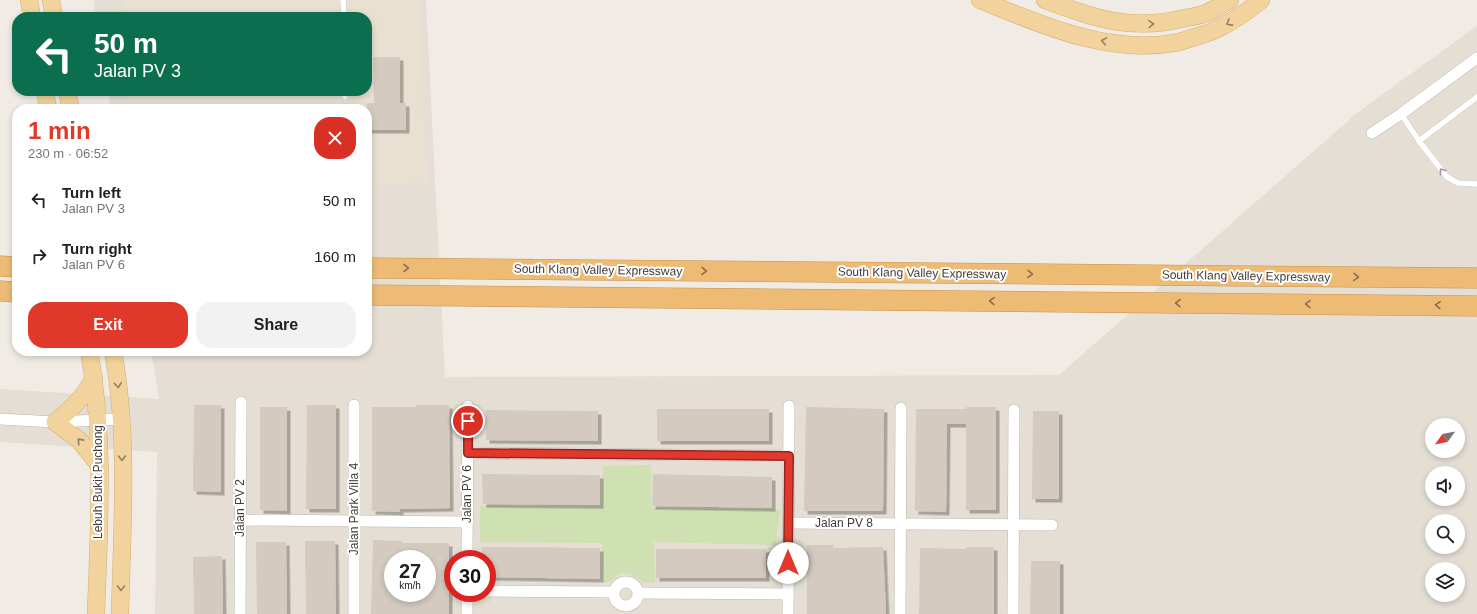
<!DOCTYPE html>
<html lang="en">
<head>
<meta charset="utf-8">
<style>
	:root { --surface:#fff; --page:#f2f2f2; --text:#202124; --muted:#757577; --accent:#e0392c }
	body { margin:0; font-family:Helvetica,sans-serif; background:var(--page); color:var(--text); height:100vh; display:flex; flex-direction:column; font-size:15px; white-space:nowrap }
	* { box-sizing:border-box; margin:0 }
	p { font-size:13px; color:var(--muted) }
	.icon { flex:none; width:22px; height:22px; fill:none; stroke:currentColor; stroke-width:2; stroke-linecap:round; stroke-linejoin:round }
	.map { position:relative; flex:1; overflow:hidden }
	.details { position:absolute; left:12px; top:104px; width:360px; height:252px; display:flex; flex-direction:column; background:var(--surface); border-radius:16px; box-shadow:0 2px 6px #0003 }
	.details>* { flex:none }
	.guide { position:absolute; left:12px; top:12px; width:360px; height:84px; border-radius:16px; box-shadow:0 2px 6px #0003; background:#0b6e4f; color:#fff; overflow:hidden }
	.needle { width:26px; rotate:237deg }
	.buttons { position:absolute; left:1425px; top:418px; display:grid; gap:8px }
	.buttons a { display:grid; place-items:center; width:40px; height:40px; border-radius:50%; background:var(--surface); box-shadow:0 2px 6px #0003; font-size:20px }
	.speed { position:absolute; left:384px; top:550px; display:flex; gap:8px; font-size:20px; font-weight:700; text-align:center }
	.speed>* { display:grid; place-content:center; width:52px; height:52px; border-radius:50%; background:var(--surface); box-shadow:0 2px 6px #0003; line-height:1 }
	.speed small { font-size:10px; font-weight:400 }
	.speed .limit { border:6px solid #d22; background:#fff; color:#111 }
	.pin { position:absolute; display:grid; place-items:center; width:34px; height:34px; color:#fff; margin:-17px; border:2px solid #fff; border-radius:50%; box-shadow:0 1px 4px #0007 }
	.me { position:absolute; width:44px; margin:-22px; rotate:0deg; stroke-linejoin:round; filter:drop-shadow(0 0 3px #0008) }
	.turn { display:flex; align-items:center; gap:14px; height:84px; padding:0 16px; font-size:18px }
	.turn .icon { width:52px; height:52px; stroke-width:2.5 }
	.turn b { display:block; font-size:28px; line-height:34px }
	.round { display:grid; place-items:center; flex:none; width:42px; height:42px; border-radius:16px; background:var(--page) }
	.head { display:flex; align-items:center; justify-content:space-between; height:68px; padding:0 16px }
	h1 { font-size:24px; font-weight:700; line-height:30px; color:var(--accent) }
	.primary-button { display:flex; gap:8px; margin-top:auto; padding:8px 16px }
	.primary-button a { flex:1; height:46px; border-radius:16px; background:var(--accent); color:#fff; font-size:16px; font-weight:700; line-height:46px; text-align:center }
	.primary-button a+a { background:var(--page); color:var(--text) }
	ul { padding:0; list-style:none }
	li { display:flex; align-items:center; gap:12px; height:56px; padding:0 16px }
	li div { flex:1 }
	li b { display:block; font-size:15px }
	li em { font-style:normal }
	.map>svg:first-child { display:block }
	.residential { fill:#e4ded4; fill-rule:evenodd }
	.education { fill:#e8e0d1 }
	.green { fill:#cfe0b2 }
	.building { fill:#d4cabf; fill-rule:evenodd; filter:url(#shadow) }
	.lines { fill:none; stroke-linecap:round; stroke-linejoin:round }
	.lane-casing { stroke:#beb6ac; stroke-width:6 }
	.street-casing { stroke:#beb6ac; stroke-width:12 }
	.primary-casing { stroke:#d5ae6f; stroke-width:18 }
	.highway-casing { stroke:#ca8f46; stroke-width:21 }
	.lane { stroke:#fff; stroke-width:5.5 }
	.street { stroke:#fff; stroke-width:11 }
	.primary { stroke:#f2d39d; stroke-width:17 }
	.highway { stroke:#edbb74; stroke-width:20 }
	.oneway { stroke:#918064 }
	.oneway2 { stroke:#a09e9a }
	.oneway3 { stroke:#866f4f }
	.route-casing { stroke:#92251d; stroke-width:10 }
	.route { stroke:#e0392c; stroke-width:7 }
	.labels { text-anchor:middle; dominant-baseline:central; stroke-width:4; stroke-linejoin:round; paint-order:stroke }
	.street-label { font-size:12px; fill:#423c36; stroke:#fff }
</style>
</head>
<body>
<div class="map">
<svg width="1477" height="614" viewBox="0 0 1477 614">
	<defs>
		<filter id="shadow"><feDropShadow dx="3.5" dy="3.5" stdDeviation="0" flood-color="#0004"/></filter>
	</defs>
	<rect width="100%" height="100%" fill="#f0ece5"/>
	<path class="residential" d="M94,0H426L445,377L1059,375L1358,112L1477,26V614H155L157,452L0,442V389L159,399L151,351H367V109H111L108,91H367V17H96ZM1432,425H1458V451H1432ZM1432,473H1458V499H1432ZM1432,521H1458V547H1432ZM393,559H427V593H393ZM453,559H487V593H453ZM1432,569H1458V595H1432Z"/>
	<polygon class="education" points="123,0 419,0 427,183 367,186 367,109 128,109 128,91 367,91 367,17 124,17"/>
	<polygon class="green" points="651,465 651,508 780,510 776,545 654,542 655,582 645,583 630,574 620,573 609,582 603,583 602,543 480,542 480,506 602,507 603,466"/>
	<g class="building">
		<polygon points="373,57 400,57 400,103 406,103 406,130 367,130 367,103 374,103"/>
		<polygon points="194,405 221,405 221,492 193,491"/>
		<polygon points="307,405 336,405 336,509 306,509"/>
		<polygon points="416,405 449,405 450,508 400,509 400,512 372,511 372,407 416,407"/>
		<polygon points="260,407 287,407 287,511 260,510"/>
		<polygon points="806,407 884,409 883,511 804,511"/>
		<polygon points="966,407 996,407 996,510 966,510 966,424 947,424 946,512 915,511 916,409 966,409"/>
		<rect x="657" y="409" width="112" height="32"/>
		<polygon points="486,410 598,411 598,441 486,440"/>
		<polygon points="1033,411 1059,411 1059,499 1032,499"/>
		<polygon points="482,474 600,475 600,505 483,504"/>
		<polygon points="653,474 772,477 772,508 652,506"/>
		<path d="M373,540L402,541V543H449V614H371ZM393,559H427V593H393Z"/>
		<polygon points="305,541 335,541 336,614 306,614"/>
		<polygon points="256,542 286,542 287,614 257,614"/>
		<polygon points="807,545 834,545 833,548 883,547 886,614 807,614"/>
		<polygon points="482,547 600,548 600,579 487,577 487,559 482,559"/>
		<polygon points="966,547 994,547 994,614 919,614 920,548 966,549"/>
		<rect x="656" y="549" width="110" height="29"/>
		<polygon points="222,556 223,614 194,614 193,557"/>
		<polygon points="1031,561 1060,561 1060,614 1030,614"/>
	</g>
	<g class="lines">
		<g class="lane-casing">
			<g id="lane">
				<polyline points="343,0 344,17"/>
				<polyline points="345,91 345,97"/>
				<polyline points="1477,97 1419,141 1447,177 1458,183 1477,184"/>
				<polyline points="1401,114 1419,141"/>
			</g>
		</g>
		<g class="street-casing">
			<g id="street">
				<polyline points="1372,133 1401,114 1477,58"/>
				<polyline points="0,419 55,422 122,419"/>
				<polyline points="468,453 789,456"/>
				<polyline points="240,520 467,522"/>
				<polyline points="789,523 1052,525"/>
				<polyline points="467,559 468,406"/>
				<circle cx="626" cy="594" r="12"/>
				<polyline points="487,591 614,592"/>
				<polyline points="639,593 788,594"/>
				<polyline points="240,614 241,402"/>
				<polyline points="354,614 354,405"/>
				<polyline points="467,614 467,593"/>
				<polyline points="788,614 789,406"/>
				<polyline points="900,614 901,408"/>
				<polyline points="1013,614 1014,410"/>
			</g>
		</g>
		<g class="primary-casing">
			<g id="primary">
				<polyline points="29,0 32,17"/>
				<polyline points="51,0 54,17"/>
				<path d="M980,0C1039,24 1109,55 1174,43C1181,42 1188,39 1195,37C1202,35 1209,33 1215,30C1232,22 1247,12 1261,0"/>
				<path d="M1045,0C1095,18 1131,32 1185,18C1192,17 1199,16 1206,13C1214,10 1222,4 1230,0"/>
				<polyline points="45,91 48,109"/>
				<polyline points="67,91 71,109"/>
				<path d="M89,351C105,438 99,527 96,614"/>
				<path d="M113,351C129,437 122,527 120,614"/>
				<path d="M94,378C83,398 73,408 55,422L79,440L100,466"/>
			</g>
		</g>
		<g class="highway-casing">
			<g id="highway">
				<polyline points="0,266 17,267"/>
				<polyline points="367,268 1477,278"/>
				<polyline points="0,291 17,292"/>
				<polyline points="367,295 1477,306"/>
			</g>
		</g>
		<use href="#lane" class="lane"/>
		<use href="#street" class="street"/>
		<use href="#primary" class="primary"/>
		<use href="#highway" class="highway"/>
	</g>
	<defs><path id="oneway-chevron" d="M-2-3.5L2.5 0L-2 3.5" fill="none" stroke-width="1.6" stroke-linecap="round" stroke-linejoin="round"/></defs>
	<g class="oneway">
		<use href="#oneway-chevron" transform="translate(1229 23) rotate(151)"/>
		<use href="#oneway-chevron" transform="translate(1151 24) rotate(-2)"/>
		<use href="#oneway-chevron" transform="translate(1104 41) rotate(-170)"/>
		<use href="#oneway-chevron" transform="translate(118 385) rotate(84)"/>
		<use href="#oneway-chevron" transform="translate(80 441) rotate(-132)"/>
		<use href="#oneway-chevron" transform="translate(122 458) rotate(90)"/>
		<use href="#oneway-chevron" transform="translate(121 588) rotate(91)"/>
	</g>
	<use class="oneway2" href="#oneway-chevron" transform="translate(1442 171) rotate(-127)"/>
	<g class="oneway3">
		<use href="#oneway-chevron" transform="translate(406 268) rotate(1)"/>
		<use href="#oneway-chevron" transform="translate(704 271) rotate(1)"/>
		<use href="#oneway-chevron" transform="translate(1030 274) rotate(1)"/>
		<use href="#oneway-chevron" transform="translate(1356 277) rotate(1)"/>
		<use href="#oneway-chevron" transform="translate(992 301) rotate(-179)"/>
		<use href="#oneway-chevron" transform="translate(1178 303) rotate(-179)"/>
		<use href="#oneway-chevron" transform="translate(1308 304) rotate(-179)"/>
		<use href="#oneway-chevron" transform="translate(1438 305) rotate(-179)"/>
	</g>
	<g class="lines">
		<g class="route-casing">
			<polyline id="route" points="468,421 468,453 789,456 788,563"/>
		</g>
		<use href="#route" class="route"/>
	</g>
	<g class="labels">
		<g class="street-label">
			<text transform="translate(598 270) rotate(1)">South Klang Valley Expressway</text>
			<text transform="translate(922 273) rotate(1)">South Klang Valley Expressway</text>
			<text transform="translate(1246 276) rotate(1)">South Klang Valley Expressway</text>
			<text transform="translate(98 482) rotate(-90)">Lebuh Bukit Puchong</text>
			<text transform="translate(467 494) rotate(-90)">Jalan PV 6</text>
			<text transform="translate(240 508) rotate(-90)">Jalan PV 2</text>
			<text transform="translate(354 509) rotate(-90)">Jalan Park Villa 4</text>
			<text x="844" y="523">Jalan PV 8</text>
		</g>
	</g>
</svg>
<div class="buttons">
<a><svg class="needle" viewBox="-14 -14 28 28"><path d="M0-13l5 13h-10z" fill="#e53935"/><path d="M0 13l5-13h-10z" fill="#757577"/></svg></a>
<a><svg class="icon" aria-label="sound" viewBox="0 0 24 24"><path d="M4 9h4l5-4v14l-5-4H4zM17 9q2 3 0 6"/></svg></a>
<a><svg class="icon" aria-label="search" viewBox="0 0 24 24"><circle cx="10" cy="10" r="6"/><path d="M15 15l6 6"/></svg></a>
<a><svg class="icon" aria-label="layers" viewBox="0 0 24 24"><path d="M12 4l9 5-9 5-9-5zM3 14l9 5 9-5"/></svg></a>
</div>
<div class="speed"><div>27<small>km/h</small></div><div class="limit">30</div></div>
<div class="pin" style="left:468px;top:421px;background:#d93025"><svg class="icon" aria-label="arrive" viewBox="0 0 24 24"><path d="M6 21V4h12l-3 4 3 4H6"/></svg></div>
<svg class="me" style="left:788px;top:563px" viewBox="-20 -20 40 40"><circle r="19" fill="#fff"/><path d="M0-13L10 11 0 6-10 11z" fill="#e0392c"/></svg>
<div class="guide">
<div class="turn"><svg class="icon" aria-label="left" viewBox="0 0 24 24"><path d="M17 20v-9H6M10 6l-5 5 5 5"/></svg><div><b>50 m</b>Jalan PV 3</div></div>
</div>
<section class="details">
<div class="head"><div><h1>1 min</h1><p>230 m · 06:52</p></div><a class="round" style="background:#d93025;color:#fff"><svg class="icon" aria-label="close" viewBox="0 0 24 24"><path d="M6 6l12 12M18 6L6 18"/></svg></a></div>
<ul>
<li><svg class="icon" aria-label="left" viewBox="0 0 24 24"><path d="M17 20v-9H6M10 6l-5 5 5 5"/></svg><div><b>Turn left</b><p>Jalan PV 3</p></div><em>50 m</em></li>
<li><svg class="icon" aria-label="right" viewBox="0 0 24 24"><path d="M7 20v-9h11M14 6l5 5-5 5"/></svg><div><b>Turn right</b><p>Jalan PV 6</p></div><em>160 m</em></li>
</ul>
<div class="primary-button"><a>Exit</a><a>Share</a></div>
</section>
</div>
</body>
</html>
